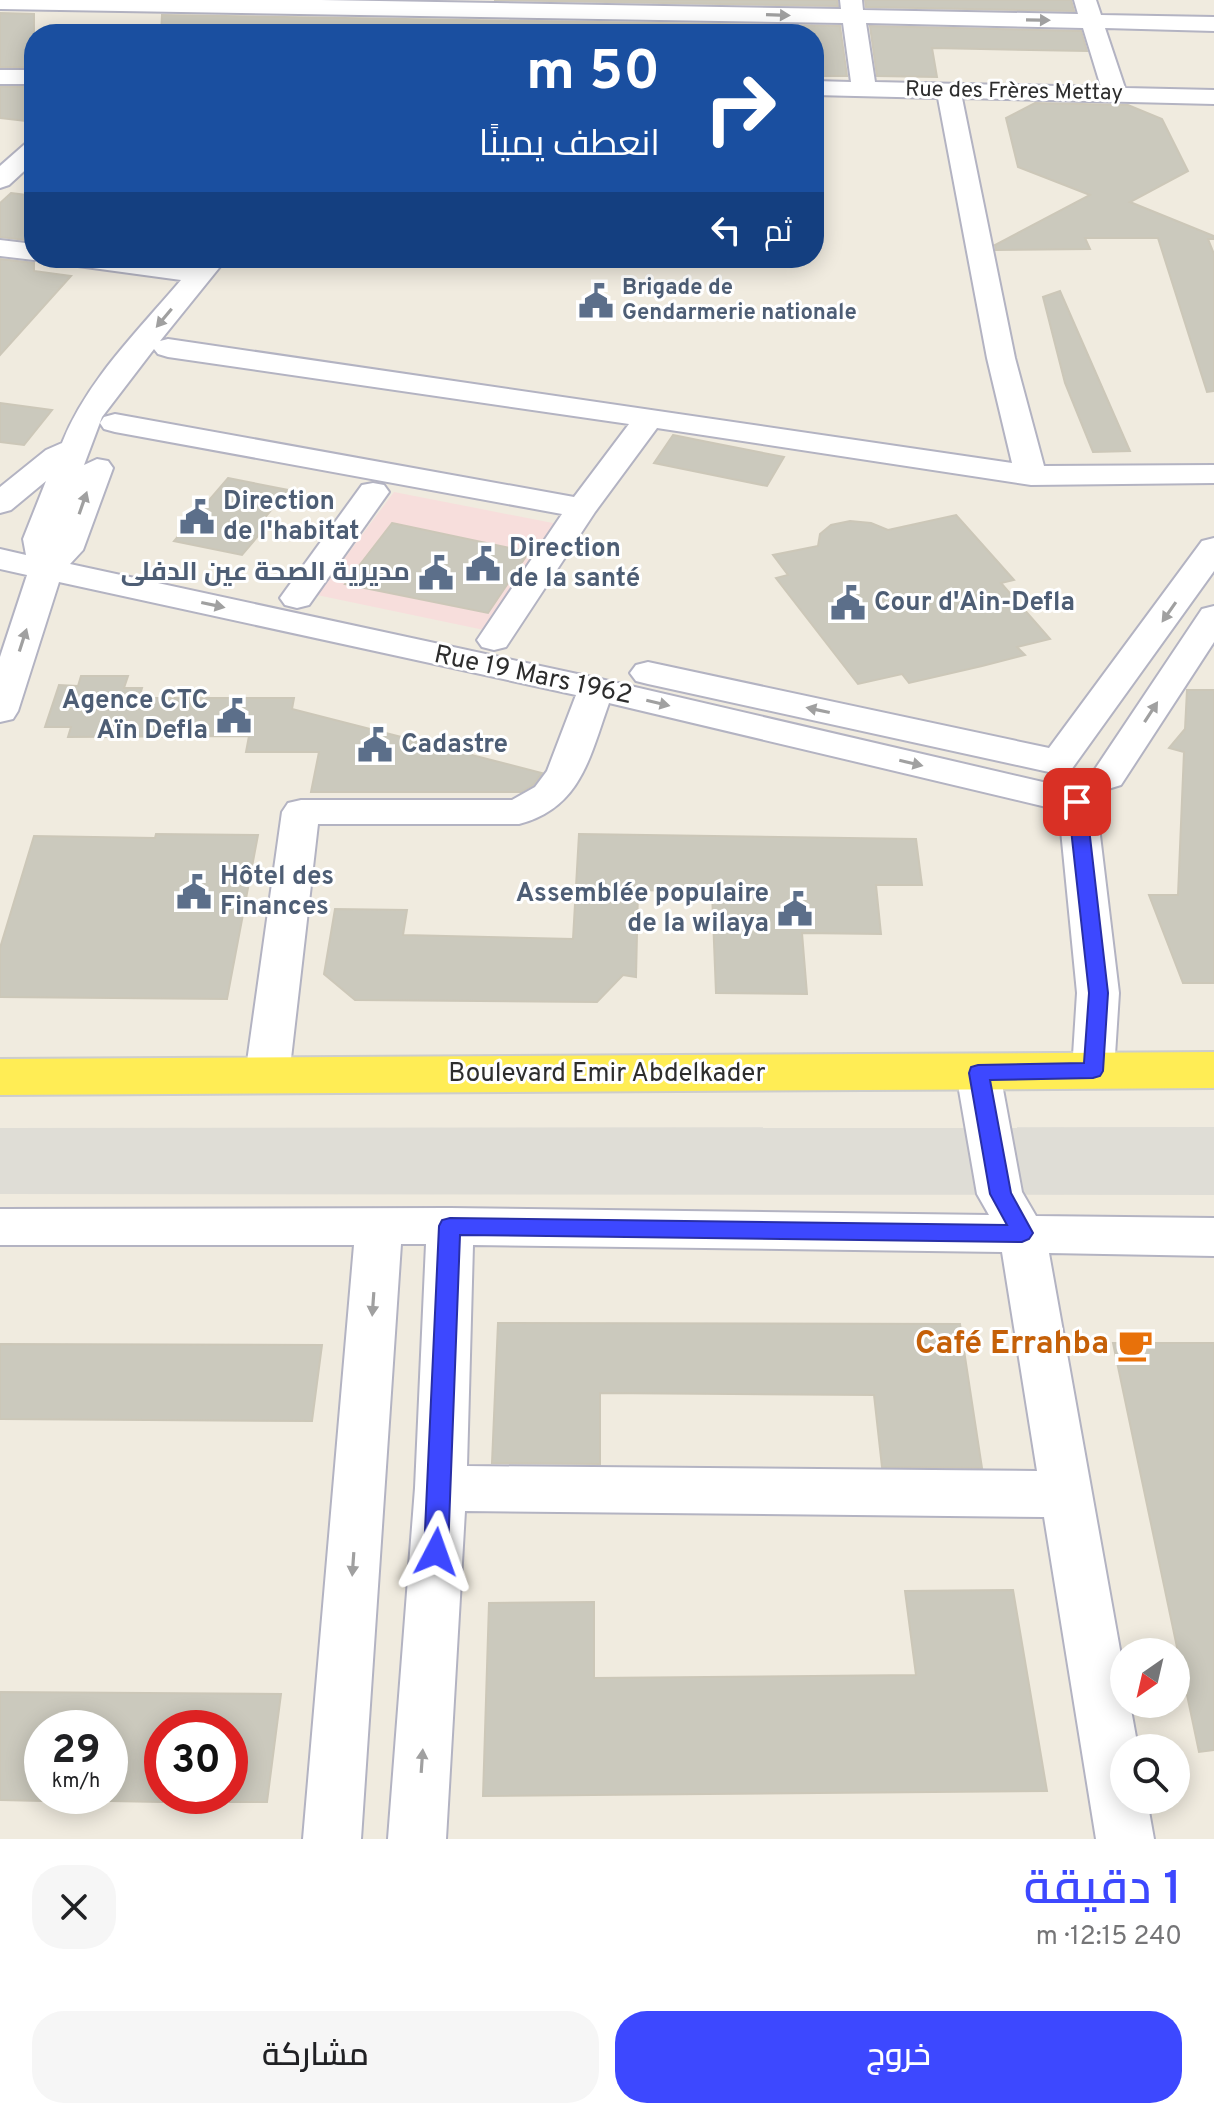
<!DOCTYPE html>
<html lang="ar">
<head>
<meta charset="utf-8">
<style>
	:root { --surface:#fff; --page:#f6f6f6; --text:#202124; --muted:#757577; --accent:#3d48ff }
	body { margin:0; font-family:Overpass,Cairo,sans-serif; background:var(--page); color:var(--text); direction:rtl; height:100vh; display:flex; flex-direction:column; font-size:30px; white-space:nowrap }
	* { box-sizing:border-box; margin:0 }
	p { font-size:26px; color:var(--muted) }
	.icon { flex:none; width:44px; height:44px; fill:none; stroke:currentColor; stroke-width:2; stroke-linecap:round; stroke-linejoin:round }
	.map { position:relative; height:1839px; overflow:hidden; direction:ltr }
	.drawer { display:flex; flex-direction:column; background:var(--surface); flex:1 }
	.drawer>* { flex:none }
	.top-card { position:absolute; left:24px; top:24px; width:800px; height:244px; border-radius:32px; box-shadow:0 4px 20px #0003; direction:rtl; background:#1a4fa0; color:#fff; overflow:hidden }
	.needle { width:52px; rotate:214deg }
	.fabs { position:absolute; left:1110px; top:1638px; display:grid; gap:16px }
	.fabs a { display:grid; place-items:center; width:80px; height:80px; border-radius:50%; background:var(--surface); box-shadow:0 4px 20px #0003; font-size:40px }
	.speed { position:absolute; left:24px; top:1710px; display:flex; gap:16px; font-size:40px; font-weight:700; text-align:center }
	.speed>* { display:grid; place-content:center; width:104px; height:104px; border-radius:50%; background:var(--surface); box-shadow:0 4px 20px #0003; line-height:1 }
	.speed small { font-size:20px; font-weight:400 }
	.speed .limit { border:12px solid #d22; background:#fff; color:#111 }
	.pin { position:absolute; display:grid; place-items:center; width:68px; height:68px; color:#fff; margin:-34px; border-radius:16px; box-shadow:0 4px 12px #0006 }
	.me { position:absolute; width:88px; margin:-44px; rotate:4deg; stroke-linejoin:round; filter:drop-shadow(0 0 6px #0008) }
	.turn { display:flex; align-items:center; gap:28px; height:168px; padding:0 32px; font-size:36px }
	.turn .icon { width:104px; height:104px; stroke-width:2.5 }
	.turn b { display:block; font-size:56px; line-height:68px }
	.then { display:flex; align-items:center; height:76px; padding:0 32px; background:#0003; gap:16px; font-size:30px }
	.round { display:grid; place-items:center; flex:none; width:84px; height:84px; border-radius:32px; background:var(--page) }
	.summary { display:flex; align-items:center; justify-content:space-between; height:136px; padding:0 32px }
	h1 { font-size:48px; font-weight:600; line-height:60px; color:var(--accent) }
	.action { display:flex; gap:16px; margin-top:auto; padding:16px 32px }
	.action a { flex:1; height:92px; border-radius:32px; background:var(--accent); color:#fff; font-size:32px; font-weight:600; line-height:92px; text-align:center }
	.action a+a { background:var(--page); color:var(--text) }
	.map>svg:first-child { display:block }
	.medical { fill:#f7dedc }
	.plaza { fill:#dfddd6 }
	.building { fill:#cbc9bd; stroke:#ccc7b8; stroke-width:2 }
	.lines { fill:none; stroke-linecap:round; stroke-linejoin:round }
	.minor-casing { stroke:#b3b3c2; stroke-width:4 }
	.major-casing { stroke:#cdcdcd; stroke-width:4 }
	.minor { fill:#fff; fill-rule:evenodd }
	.major { fill:#ffed55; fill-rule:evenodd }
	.oneway { fill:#a0a0a0 }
	.route { fill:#3d48ff; stroke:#282fa6; stroke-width:2 }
	.labels { text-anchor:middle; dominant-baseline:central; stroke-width:6; stroke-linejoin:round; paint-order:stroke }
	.far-street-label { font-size:22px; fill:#2d2d2d; stroke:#fff }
	.far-service-label { font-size:22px; font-weight:bold; fill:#4e5e75; stroke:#fff; text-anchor:start }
	.service-label { font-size:26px; font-weight:bold; fill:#4e5e75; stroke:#fff; text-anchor:start }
	.street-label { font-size:26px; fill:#2d2d2d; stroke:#fff }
	.near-food-label { font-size:32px; font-weight:bold; fill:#c56008; stroke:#fff; text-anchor:end }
</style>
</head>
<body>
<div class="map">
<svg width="1214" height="1839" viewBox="0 0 1214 1839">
	<rect width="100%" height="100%" fill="#f0ebdf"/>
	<polygon class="medical" points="394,492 558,524 489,631 317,595"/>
	<polygon class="plaza" points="1214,1127 1214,1195 0,1194 0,1128"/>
	<g class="building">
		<polygon points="494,0 837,0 838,6"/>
		<polygon points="865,0 1071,0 1074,11 866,7"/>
		<polygon points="0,13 34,14 34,67 0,67"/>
		<polygon points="162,15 840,26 847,76 814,76 814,34 161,34"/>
		<polygon points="870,26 1081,31 1087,51 932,48 937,77 877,76"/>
		<polygon points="0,87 34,87 34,122 0,118"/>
		<polygon points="1035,103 1128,105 1162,119 1188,171 1130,202 1214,236 1214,239 1208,239 1214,254 1214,391 1207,392 1158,238 1085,238 1090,249 996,250 995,245 1090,195 1018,167 1006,118"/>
		<polygon points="11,193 34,196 34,241 0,237 0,203"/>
		<polygon points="0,259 34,263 34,271 71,276 0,355"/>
		<polygon points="1060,291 1130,451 1093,452 1065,383 1043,297"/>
		<polygon points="0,403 52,410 24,445 0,442"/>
		<polygon points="673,435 718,444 784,457 767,486 654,463"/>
		<polygon points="228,478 288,490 262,521 269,523 242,555 174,541"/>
		<polygon points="956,515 1014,580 1001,583 1050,639 1017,647 1025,655 982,666 909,683 902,674 858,684 776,578 788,575 773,555 818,546 820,534 831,525 850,521 871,523 888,530"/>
		<polygon points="392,523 529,552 488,613 345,584"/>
		<polygon points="81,676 128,676 124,688 142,688 139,698 294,698 292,709 542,773 533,785 521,792 311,792 319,752 246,752 249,736 68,737 71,727 45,727 59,685 78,686"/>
		<polygon points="1187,690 1214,690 1214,983 1183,983 1149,895 1178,895 1184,752 1169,748 1185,729"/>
		<polygon points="156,834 258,835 227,999 0,997 0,948 34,836 155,838"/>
		<polygon points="579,834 916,839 922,885 876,885 881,934 802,933 807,994 716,993 712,892 638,890 636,977 623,975 597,1002 355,1000 324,974 335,909 407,910 403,935 573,939"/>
		<polygon points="498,1323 960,1324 982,1468 882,1467 874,1395 600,1393 600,1464 492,1463"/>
		<polygon points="1113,1343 1214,1343 1214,1750 1199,1752"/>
		<polygon points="0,1344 322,1345 312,1421 0,1419"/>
		<polygon points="1013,1590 1047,1791 483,1796 489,1603 594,1602 594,1678 916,1675 905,1591"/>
		<polygon points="0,1692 281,1694 267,1802 230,1802 230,1728 162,1728 162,1802 110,1801 110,1728 42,1728 42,1801 0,1800"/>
	</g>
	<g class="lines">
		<g class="minor-casing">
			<g id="minor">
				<path d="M0,0H321L841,9L840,0H862L863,10L1078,14L1074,0H1096L1101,15L1214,17V31L1105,28L1125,88L1214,90V104L962,98L1015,358L1044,466L1214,465V483L1031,485L657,428L595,512L506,647L494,650L482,647L477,640L562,514L115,432L104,429L100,423L104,417L115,414L574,497L629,424L168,357L158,354L154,349L102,417L84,465L97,459L108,461L113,468L83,550L70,564L596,678L1090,793L1096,802L1119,993L1114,1071L1108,1082L1093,1087L1078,1082L1072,1071L1077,993L1059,810L609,703C590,756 581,808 519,824H318L289,1076L282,1087L267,1092L252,1087L245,1076L282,812L288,803L301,800H512L535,787L547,771L576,695L59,582L18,711L13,719L0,722V657L27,575L0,569V549L26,555L23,539L46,481L11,510L0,513V487L46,450L62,443C87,380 138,331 181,280L78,266L68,264L64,258H140L193,265L199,258H227L160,341L168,339L1012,463L987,358L938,98L814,95V81L851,82L843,23L0,9ZM866,23L1083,28L1101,87L875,82Z"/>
				<rect x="0" y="70" width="34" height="14"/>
				<polygon points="34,142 34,162 9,185 0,188 0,166 25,144"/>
				<polygon points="0,240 34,244 34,258 42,258 34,260 0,256"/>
				<polygon points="373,483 384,485 389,492 309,605 297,608 285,605 280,598 285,591 362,485"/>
				<polygon points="1214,538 1214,571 1071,770 1058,774 648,684 636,681 630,673 636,665 648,662 1049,748 1202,541"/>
				<polygon points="1214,606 1214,642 1121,785 1108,789 1095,785 1089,777 1095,769 1202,609"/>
				<path d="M978,1057L993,1062L1000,1073L1022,1192L1036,1216L1214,1218V1256L1049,1253L1124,1672V1704H1130L1138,1748H1124V1800H1147L1154,1839H1096L1044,1517L465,1511L446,1839H388L415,1488L426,1244H401L361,1839H303L354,1245H0V1209L450,1208L989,1215L977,1194L956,1073L963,1062ZM473,1245L1002,1252L1037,1471L467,1466Z"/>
			</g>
		</g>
		<g class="major-casing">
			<polygon id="major" points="1214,1052 1214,1088 0,1095 0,1059"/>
		</g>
		<use href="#minor" class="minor"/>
		<use href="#major" class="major"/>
	</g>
	<defs><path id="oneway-solid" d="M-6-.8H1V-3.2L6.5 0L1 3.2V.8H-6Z" transform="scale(2)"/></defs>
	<g class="oneway">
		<use href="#oneway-solid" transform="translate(778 15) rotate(2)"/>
		<use href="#oneway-solid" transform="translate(1038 20) rotate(1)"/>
		<use href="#oneway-solid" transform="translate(164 318) rotate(130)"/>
		<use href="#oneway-solid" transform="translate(83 503) rotate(-71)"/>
		<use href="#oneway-solid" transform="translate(213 605) rotate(12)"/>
		<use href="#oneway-solid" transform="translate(1169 612) rotate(125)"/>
		<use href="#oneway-solid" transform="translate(23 640) rotate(-72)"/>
		<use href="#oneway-solid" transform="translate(658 703) rotate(13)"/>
		<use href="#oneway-solid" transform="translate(818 710) rotate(-168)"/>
		<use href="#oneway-solid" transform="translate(1151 712) rotate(-57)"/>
		<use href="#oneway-solid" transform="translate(911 763) rotate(13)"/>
		<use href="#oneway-solid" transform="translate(373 1304) rotate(94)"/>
		<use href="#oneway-solid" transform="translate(353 1564) rotate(94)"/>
		<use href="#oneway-solid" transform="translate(422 1761) rotate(-86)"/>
	</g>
	<polygon class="route" points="1077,796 1086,802 1108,993 1103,1071 1100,1076 1093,1078 990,1080 1011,1193 1033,1233 1029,1239 1022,1242 460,1235 448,1552 445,1559 436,1563 428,1559 424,1552 439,1226 442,1220 450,1218 1007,1225 990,1194 969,1073 971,1067 978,1065 1084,1063 1089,993 1068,802"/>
	<defs>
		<g id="civic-bare" transform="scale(2.76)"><path d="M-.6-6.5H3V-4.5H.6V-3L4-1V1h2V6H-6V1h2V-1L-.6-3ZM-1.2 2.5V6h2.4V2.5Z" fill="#5c6f8a" stroke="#fff" stroke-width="2.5" paint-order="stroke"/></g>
		<g id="cafe-bare" transform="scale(2.76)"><path d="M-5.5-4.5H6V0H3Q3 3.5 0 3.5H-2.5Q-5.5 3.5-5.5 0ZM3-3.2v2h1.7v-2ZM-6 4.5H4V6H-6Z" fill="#e8710a" stroke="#fff" stroke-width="2.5" paint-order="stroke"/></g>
	</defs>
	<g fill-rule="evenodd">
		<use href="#civic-bare" x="596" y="301"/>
		<use href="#civic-bare" x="197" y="517"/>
		<use href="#civic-bare" x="483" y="564"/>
		<use href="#civic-bare" x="436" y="573"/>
		<use href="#civic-bare" x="848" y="603"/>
		<use href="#civic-bare" x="234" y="716"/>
		<use href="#civic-bare" x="375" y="745"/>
		<use href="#civic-bare" x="194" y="892"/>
		<use href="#civic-bare" x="795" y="909"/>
		<use href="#cafe-bare" x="1135" y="1345"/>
	</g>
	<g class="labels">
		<g class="far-street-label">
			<text transform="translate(1014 92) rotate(1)">Rue des Frères Mettay</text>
		</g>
		<g class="far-service-label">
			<text x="622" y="288">Brigade de<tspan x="622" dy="25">Gendarmerie nationale</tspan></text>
		</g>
		<g class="service-label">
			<text x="223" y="502">Direction<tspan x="223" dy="30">de l'habitat</tspan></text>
			<text x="509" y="549">Direction<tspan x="509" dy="30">de la santé</tspan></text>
			<text x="410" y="573" text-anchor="end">مديرية الصحة عين الدفلى</text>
			<text x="874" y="603">Cour d'Ain-Defla</text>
			<text x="208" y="701" text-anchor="end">Agence CTC<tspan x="208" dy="30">Aïn Defla</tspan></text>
			<text x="401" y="745">Cadastre</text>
			<text x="220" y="877">Hôtel des<tspan x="220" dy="30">Finances</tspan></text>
			<text x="769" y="894" text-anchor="end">Assemblée populaire<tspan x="769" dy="30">de la wilaya</tspan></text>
		</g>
		<g class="street-label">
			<text transform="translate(533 676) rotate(12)">Rue 19 Mars 1962</text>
			<text x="607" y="1074">Boulevard Emir Abdelkader</text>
		</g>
		<g class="near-food-label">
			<text x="1109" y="1345">Café Errahba</text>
		</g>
	</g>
</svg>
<div class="fabs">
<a><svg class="needle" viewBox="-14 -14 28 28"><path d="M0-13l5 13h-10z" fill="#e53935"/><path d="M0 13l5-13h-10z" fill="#757577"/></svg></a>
<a><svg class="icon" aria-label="search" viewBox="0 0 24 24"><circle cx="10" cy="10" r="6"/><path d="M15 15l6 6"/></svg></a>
</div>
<div class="speed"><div>29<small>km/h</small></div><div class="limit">30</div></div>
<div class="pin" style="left:1077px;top:802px;background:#d93025"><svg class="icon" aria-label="arrive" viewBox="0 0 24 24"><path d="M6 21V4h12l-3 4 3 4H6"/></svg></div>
<svg class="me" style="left:436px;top:1552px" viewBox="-20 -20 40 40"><path d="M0-17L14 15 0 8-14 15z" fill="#3d48ff" stroke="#fff" stroke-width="4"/></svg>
<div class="top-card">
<div class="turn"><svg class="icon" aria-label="right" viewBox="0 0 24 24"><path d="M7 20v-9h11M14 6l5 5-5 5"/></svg><div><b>50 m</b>انعطف يمينًا</div></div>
<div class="then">ثم<svg class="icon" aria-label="left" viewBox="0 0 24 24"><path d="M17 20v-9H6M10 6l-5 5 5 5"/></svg></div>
</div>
</div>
<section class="drawer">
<div class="summary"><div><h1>1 دقيقة</h1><p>240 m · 12:15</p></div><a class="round"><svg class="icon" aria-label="close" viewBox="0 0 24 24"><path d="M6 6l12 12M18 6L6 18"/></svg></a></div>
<div class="action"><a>خروج</a><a>مشاركة</a></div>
</section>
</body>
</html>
